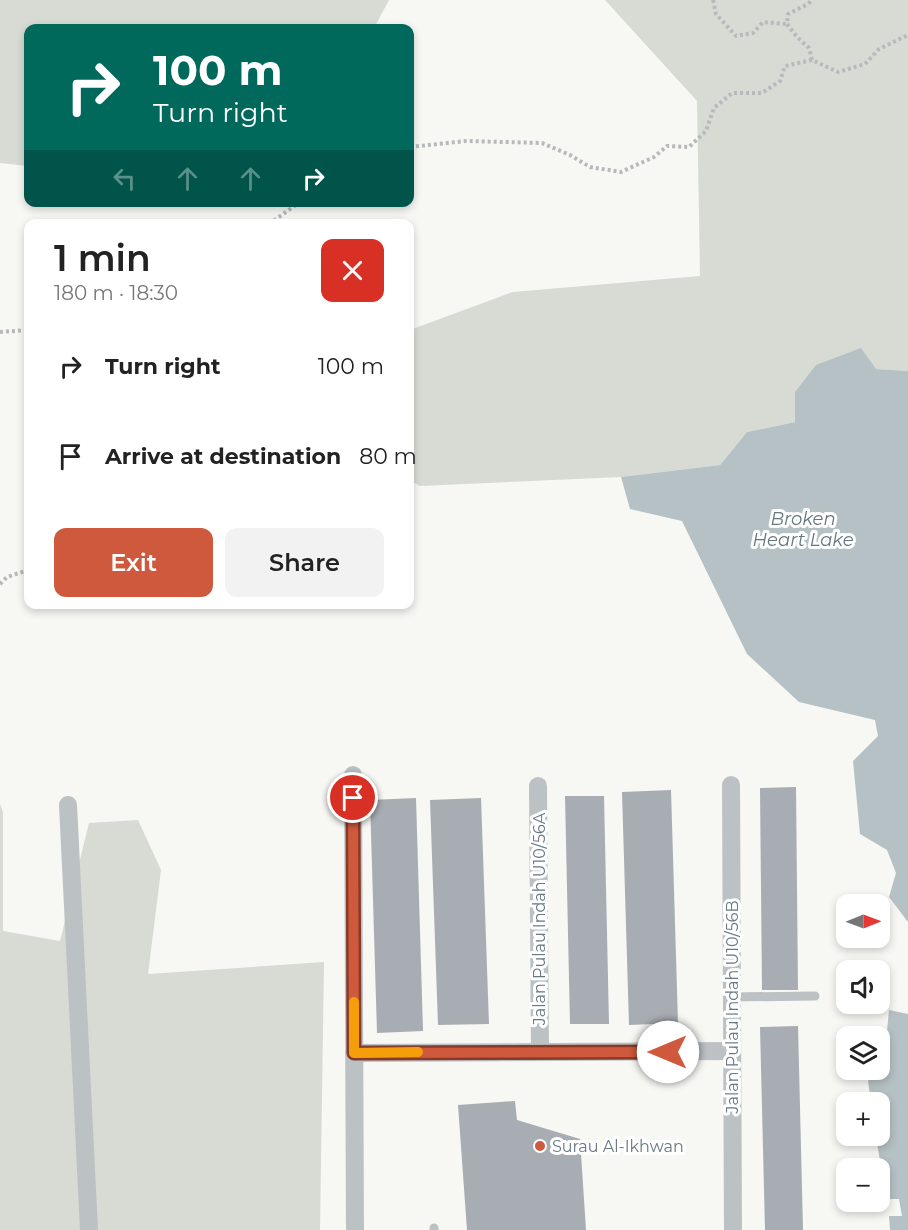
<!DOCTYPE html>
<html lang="en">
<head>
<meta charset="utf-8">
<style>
	:root { --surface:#fff; --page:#f2f2f2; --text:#222; --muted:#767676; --accent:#cf593c }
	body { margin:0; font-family:Montserrat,sans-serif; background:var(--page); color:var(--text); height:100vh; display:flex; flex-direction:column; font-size:22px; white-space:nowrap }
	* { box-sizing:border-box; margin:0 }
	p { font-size:20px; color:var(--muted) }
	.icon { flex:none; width:33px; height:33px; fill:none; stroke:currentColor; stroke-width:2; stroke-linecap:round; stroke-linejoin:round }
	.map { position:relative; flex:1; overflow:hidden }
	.panel { position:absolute; left:24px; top:219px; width:390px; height:390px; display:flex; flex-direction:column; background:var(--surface); border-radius:12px; box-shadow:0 3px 9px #0003 }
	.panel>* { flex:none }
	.guide { position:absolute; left:24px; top:24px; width:390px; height:183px; border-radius:12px; box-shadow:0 3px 9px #0003; background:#00695c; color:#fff; overflow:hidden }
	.needle { width:39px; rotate:89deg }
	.buttons { position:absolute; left:836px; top:894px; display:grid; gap:12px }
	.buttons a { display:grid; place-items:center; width:54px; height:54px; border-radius:12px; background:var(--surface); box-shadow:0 3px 9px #0003; font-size:30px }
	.pin { position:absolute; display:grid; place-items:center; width:51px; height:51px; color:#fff; margin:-26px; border:3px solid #fff; border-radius:50%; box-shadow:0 2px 6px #0007 }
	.me { position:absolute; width:66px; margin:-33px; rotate:270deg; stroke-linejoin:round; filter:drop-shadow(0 0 4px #0008) }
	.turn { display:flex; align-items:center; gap:21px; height:126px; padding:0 30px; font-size:27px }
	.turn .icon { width:78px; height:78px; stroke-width:2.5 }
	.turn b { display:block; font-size:42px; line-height:51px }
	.lanes { display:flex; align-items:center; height:57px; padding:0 30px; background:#0003; justify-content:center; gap:30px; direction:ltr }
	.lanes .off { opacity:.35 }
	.round { display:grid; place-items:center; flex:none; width:63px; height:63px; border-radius:12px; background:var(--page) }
	.head { display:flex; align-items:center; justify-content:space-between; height:102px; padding:0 30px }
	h1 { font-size:36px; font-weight:600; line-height:45px }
	.cta { display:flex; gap:12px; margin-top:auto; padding:12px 30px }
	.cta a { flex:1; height:69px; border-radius:12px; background:var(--accent); color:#fff; font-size:24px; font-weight:600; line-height:69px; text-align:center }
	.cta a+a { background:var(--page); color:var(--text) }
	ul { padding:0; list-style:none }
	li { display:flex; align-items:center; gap:18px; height:90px; padding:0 30px }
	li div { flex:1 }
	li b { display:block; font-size:22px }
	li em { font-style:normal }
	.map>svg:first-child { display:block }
	.green { fill:#d7dbd4 }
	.water { fill:#b5c1c4 }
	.building { fill:#a7adb3 }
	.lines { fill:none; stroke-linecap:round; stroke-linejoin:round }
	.path { stroke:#b7babc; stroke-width:4; stroke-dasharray:3 3; stroke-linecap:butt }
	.service { stroke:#bcc1c4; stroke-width:9 }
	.minor { stroke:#bcc1c4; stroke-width:18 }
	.route-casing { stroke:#873a27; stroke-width:15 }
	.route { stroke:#cf593c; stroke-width:10 }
	.slow { stroke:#f59e0b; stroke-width:10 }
	.poi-dot { fill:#cf593c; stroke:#fff; stroke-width:2 }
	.labels { text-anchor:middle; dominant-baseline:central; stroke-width:6; stroke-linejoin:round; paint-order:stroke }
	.street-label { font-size:16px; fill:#697882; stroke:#fff }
	.poi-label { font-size:16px; fill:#697882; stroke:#fff; text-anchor:start }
	.water-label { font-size:18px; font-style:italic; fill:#65787e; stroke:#fff }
</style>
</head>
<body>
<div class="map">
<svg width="908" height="1230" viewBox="0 0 908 1230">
	<rect width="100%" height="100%" fill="#f7f7f4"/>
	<g class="green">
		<polygon points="0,0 389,0 374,28 28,28 28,166 0,163"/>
		<polygon points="605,0 908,0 908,371 876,369 795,392 795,422 747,432 720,465 621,477 420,486 410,480 410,330 513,292 700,276 697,101"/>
		<polygon points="0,804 3,812 3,931 60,941 89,823 138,820 161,870 148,974 324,962 320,1230 0,1230"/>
	</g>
	<g class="water">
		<polygon points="861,348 876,369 908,371 908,922 889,897 896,873 887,850 860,834 853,761 878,736 875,720 799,702 747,654 682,521 630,509 621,477 720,465 747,432 795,422 795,392 816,365"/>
		<polygon points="889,1010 908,1014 908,1230 890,1230 889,1216 902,1216 899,1199 886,1199 876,1136 879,1136 879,1102 871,1102 868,1081 884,1063"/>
	</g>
	<g class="building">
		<polygon points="796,787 798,990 762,990 760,788"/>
		<polygon points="671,790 678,1023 629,1025 622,792"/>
		<polygon points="565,796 604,796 609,1024 570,1024"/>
		<polygon points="416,798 423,1031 377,1033 370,800"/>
		<polygon points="481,798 489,1024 438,1025 430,800"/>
		<polygon points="798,1026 803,1230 765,1230 760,1027"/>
		<polygon points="515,1101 517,1120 580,1139 586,1230 467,1230 458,1105"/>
	</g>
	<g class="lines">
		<g class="path">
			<polyline points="713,0 716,14 736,36 753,33 763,22 787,24"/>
			<polyline points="812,60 809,48 797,37 787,24 788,14 808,4 812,0"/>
			<polyline points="410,147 466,141 542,143 570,155 590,167 621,172 654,157 667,146 689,147 706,131 714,108 732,93 762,93 780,81 785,66 812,60 838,72 865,64 879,49 908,35"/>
			<polyline points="269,224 300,202"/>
			<polyline points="0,332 28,330"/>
			<polyline points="0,584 7,577 28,570"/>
		</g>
		<g class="service">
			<polyline points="732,997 815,996"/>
			<polyline points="434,1230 434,1228"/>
		</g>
		<g class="minor">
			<polyline points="353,775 355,1230"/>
			<polyline points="731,785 733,1230"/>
			<polyline points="538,786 540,1052"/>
			<polyline points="68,805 89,1230"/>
			<polyline points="354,1053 732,1051"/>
		</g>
	</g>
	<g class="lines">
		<g class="route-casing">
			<polyline id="route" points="353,798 354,1053 668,1052"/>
		</g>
		<use href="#route" class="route"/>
		<polyline class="slow" points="354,1002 354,1053 418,1052"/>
	</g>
	<circle class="poi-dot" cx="540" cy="1146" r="6"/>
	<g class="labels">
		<g class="street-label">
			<text transform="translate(539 919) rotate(-90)">Jalan Pulau Indah U10/56A</text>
			<text transform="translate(732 1007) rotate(-90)">Jalan Pulau Indah U10/56B</text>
		</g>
		<g class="poi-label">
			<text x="552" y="1146">Surau Al-Ikhwan</text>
		</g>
		<g class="water-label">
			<text x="803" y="519">Broken<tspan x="803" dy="21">Heart Lake</tspan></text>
		</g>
	</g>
</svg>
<div class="buttons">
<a><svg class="needle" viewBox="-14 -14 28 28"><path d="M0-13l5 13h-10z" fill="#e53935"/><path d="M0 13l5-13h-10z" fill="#767676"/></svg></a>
<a><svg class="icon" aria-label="sound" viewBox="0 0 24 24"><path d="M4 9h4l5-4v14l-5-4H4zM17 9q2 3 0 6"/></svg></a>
<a><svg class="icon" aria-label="layers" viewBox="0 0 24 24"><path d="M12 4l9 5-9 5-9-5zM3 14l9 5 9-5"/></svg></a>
<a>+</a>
<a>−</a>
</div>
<div class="pin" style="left:353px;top:798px;background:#d93025"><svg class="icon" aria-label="arrive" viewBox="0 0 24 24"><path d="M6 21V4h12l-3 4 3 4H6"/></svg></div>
<svg class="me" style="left:668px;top:1052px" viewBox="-20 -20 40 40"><circle r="19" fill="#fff"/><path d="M0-13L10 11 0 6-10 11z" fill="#cf593c"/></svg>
<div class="guide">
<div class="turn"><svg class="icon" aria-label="right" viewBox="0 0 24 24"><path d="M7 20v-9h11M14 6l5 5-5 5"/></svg><div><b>100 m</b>Turn right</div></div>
<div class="lanes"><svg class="icon off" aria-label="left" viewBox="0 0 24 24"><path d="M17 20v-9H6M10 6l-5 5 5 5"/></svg><svg class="icon off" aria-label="ahead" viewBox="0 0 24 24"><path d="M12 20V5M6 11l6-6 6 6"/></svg><svg class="icon off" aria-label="ahead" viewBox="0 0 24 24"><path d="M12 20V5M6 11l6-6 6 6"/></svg><svg class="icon" aria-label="right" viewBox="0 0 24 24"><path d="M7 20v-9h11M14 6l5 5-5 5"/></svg></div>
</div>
<section class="panel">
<div class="head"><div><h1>1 min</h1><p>180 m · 18:30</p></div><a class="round" style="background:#d93025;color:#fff"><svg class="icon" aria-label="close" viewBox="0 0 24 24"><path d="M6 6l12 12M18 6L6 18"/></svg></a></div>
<ul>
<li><svg class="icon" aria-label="right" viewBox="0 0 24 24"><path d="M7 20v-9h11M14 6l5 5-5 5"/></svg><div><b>Turn right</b></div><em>100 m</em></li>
<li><svg class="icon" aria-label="arrive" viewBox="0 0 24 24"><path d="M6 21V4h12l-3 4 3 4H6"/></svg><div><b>Arrive at destination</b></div><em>80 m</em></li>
</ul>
<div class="cta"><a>Exit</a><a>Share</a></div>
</section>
</div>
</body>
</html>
